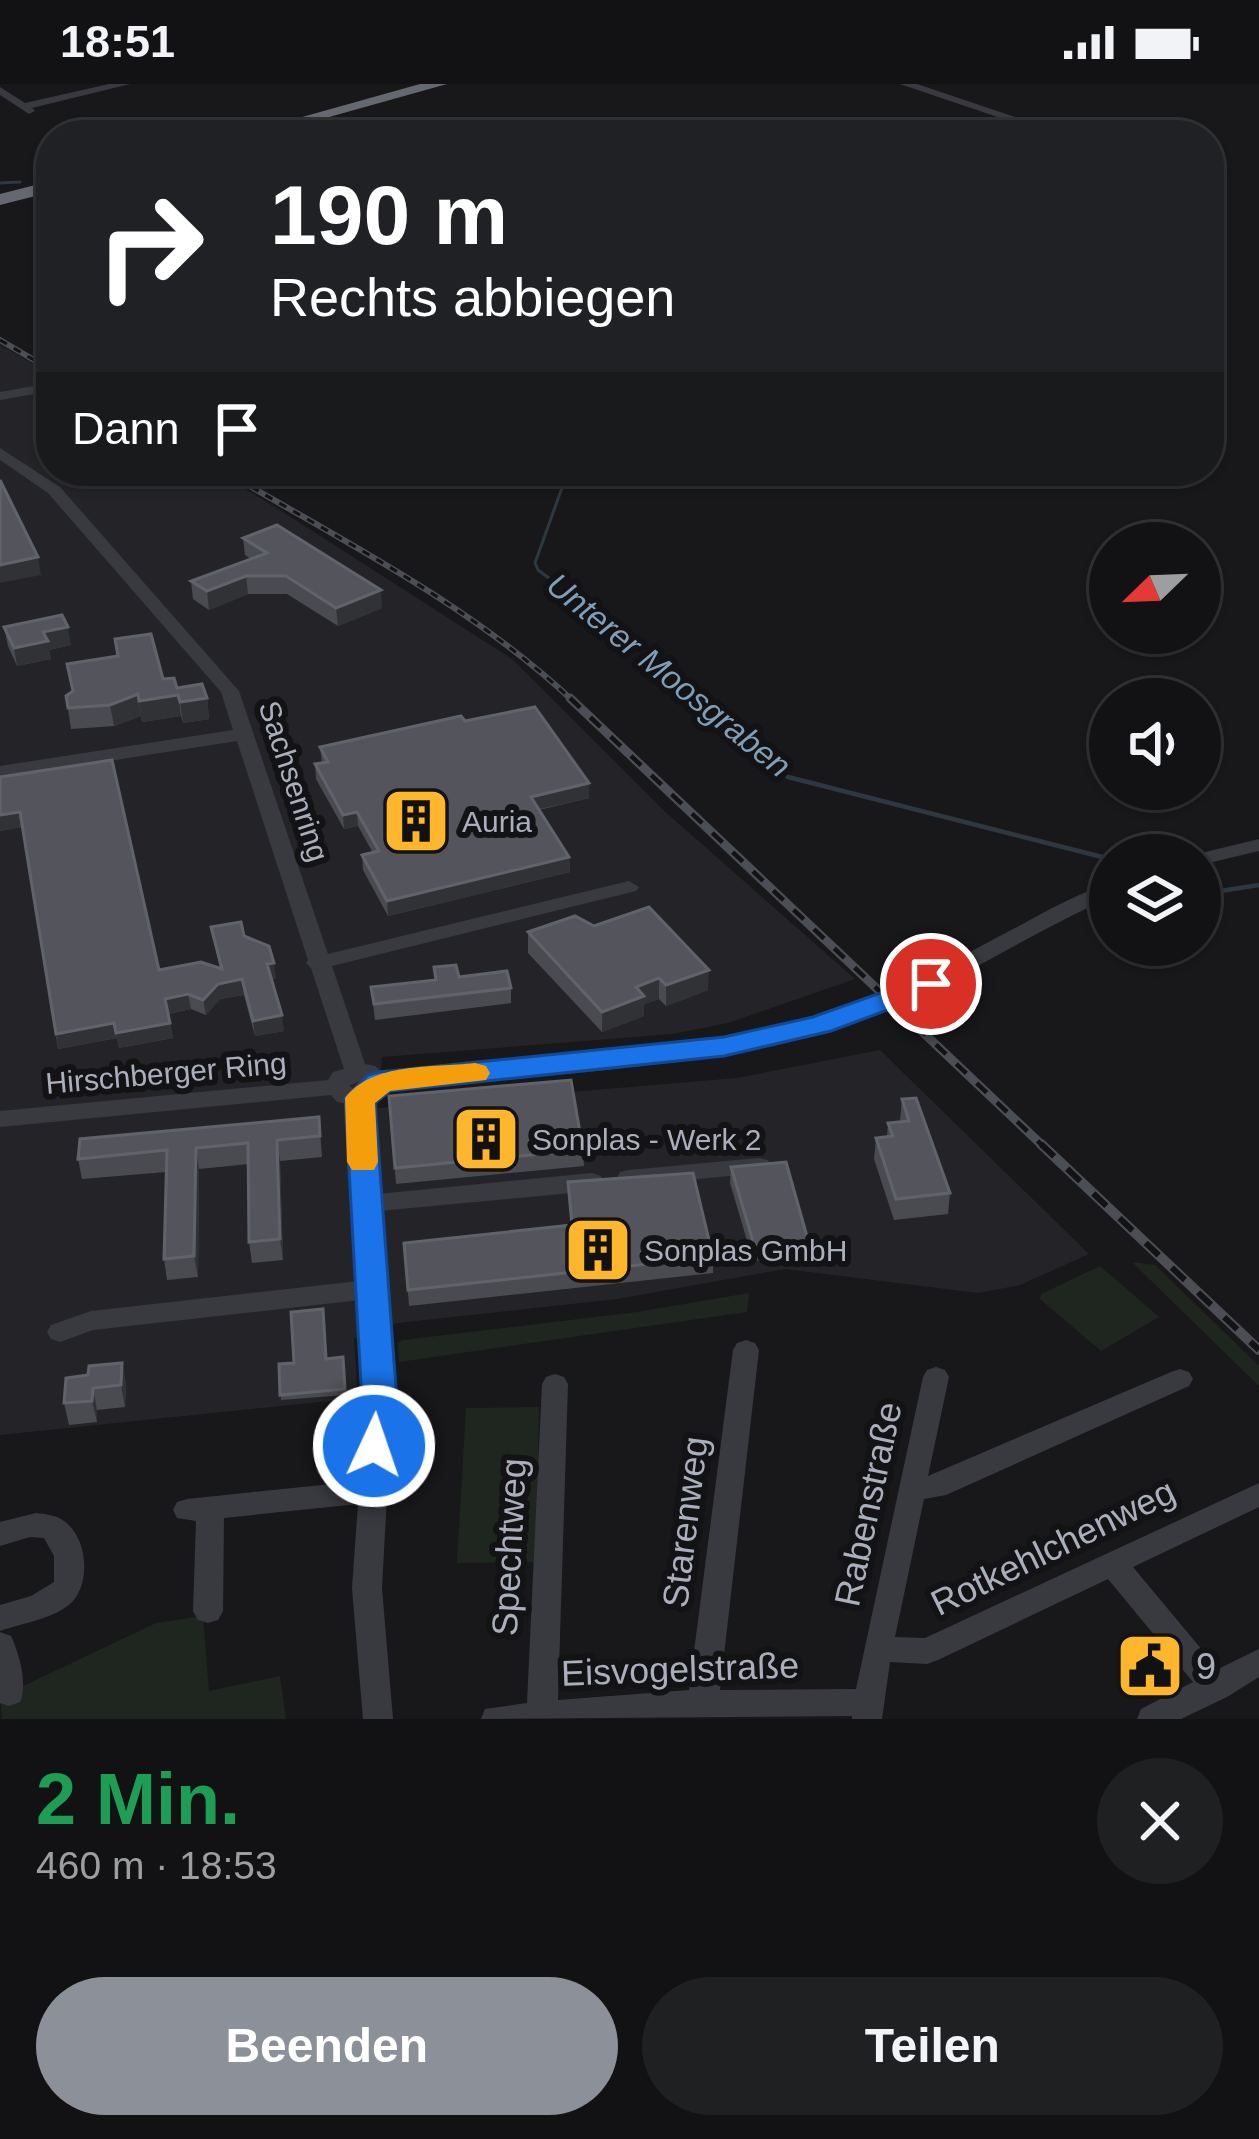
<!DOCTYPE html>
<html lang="de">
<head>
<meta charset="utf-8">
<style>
	:root { --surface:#121214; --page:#1f2022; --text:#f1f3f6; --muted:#9c9ea0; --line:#313234; --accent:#8c9099 }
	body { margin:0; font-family:Helvetica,sans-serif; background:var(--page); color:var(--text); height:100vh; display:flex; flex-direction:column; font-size:45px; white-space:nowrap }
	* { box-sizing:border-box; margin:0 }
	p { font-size:39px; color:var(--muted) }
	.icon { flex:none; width:66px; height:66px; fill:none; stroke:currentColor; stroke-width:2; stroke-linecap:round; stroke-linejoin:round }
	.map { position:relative; height:1635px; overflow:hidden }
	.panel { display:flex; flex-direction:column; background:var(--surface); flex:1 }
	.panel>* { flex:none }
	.hud { position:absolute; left:36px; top:36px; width:1188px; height:366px; border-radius:48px; box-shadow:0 3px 9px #0004,0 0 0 3px var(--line); background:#202124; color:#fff; overflow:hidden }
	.needle { width:78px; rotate:247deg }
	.controls { position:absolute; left:1089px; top:438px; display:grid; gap:24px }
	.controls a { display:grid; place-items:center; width:132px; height:132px; border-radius:50%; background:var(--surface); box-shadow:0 3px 9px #0004,0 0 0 3px var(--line); font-size:60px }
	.pin { position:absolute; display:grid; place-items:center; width:102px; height:102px; color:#fff; margin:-51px; border:6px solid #fff; border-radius:50%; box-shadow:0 3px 12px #0007 }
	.me { position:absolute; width:132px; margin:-66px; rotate:3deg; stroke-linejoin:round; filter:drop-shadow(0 0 9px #0008) }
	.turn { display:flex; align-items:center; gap:42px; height:252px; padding:0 36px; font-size:54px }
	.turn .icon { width:156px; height:156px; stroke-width:2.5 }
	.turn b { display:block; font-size:84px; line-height:102px }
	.then { display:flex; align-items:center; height:114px; padding:0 36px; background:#0003; gap:24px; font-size:45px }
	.round { display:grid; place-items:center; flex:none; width:126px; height:126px; border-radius:63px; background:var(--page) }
	.overview { display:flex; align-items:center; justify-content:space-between; height:204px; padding:0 36px }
	h1 { font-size:72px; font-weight:600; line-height:90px; color:#1e9e55 }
	.cta { display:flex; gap:24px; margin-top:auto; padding:24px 36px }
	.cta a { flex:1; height:138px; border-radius:72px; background:var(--accent); color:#fff; font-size:48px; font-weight:600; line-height:138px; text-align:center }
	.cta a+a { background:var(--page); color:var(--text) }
	.status { display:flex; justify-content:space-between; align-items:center; height:84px; padding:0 60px; background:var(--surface); direction:ltr }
	.status svg { height:33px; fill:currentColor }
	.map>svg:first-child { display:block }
	.built { fill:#242428 }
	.green { fill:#1e261f }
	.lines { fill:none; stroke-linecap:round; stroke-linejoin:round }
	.stream-far1 { stroke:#2d3840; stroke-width:3 }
	.stream { stroke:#2d3840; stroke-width:4.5 }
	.minor { fill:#393a40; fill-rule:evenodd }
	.highway { fill:#656871; fill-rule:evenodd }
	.rail-far2-casing { stroke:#4c4e55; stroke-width:6 }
	.rail-far1-casing { stroke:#4c4e55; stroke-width:9 }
	.rail-casing { stroke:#4c4e55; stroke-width:10 }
	.rail-far2 { stroke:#131316; stroke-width:3; stroke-dasharray:8; stroke-linecap:butt }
	.rail-far1 { stroke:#131316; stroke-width:4.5; stroke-dasharray:14; stroke-linecap:butt }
	.rail { stroke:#131316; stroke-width:6; stroke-dasharray:18; stroke-linecap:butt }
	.wall { fill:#494b50 }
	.shaded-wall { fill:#313236 }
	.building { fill:#54555c; stroke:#61636a; stroke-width:3 }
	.route { fill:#1a73e8; stroke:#114b97; stroke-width:3 }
	.slow { fill:#f59e0b }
	.labels { text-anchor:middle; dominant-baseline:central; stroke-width:12; stroke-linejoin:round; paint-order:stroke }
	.street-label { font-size:30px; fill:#aaafbb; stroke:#131316 }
	.poi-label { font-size:30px; fill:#aaafbb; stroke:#131316; text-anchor:start }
	.water-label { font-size:33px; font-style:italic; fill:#7f9eb8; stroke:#131316 }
	.near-street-label { font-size:36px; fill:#aaafbb; stroke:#131316 }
	.near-poi-label { font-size:36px; fill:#aaafbb; stroke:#131316; text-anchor:start }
</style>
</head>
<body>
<div class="status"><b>18:51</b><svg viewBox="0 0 49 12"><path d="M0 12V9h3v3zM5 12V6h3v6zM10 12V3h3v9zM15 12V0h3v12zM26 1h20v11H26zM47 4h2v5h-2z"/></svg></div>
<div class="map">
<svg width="1259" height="1635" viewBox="0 0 1259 1635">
	<rect width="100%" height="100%" fill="#18181b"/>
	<polygon class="built" points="0,261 51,290 51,387 204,387 213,393 221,390 283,428 512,575 661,724 855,895 728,939 673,950 382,973 378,1024 737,994 880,966 1089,1170 1020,1201 978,1209 785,1185 617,1215 398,1239 354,1254 358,1314 0,1351"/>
	<g class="green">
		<polygon points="1132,1178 1155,1181 1259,1282 1259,1302"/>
		<polygon points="1100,1182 1159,1233 1101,1267 1040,1215 1041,1210"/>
		<polygon points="749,1209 747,1228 399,1278 398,1259 403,1256 637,1228"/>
		<polygon points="539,1323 536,1478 457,1479 466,1324"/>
		<polygon points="203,1532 209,1607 280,1592 286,1635 2,1635 0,1613 156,1539"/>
	</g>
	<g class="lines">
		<g class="stream-far1">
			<polyline points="0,99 20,98"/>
			<polyline points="568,387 535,479 538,486 625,550 701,617"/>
		</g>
		<g class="stream">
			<polyline points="698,614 788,693 1110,775"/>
			<polyline points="1208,809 1259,801"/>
		</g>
		<g class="minor">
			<polygon points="109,0 130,0 32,24 35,27 29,30 0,11 0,3 25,19"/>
			<polygon points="900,0 917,0 1068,51 1050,51"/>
			<polygon points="51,299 51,307 0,316 0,308"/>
			<path d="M0,364L60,403L239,607L328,870L629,797L639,803L636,807L332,882L365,980L375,982L384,990C540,977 705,976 854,922C912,901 965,870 1019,842C1048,826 1078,809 1110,800V814C1026,850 951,904 864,934C711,986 547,991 387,1005L382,1013L372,1018L378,1110L592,1089L601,1092L604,1098L601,1104L592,1107L379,1127L392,1318L382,1504L393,1635H363L352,1504L358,1420L224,1434L223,1527L218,1536L208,1539L198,1536L193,1527L196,1437L177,1434L173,1426L177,1418L187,1415L360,1397L366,1318L360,1216L93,1246L60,1258L51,1255L47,1248L51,1241L91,1227L359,1197L349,1020L337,1018L331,1011L0,1043V1027L328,996L333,988L344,985L311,884L306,879L308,876L237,657L0,694V682L233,646L221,608L48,409L0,376ZM362,996L367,1000L365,1003L358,1006L349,1002Z"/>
			<polygon points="1259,755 1259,767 1200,781 1200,771 1193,771"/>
			<polygon points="759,1074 768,1076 771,1082 768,1088 629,1102 620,1100 617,1094 620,1088 629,1086"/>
			<polygon points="746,1256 755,1259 759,1266 720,1606 856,1605 923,1293 927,1286 936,1283 945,1286 949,1293 928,1392 1171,1288 1180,1285 1189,1288 1193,1295 1189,1302 946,1411 924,1415 895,1553 925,1554 1259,1399 1259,1423 1133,1483 1218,1585 1259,1565 1259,1593 1227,1613 1181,1635 1137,1635 1141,1625 1193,1598 1108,1495 938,1576 927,1580 890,1578 882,1635 852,1635 852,1632 481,1635 485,1625 527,1619 542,1300 546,1293 555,1290 564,1293 568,1300 558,1616 689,1606 733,1266 737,1259"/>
			<path d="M36,1429C45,1430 56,1431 64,1437C87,1453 91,1497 73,1517C56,1535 22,1539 0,1547V1521L31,1512L54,1498V1472L44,1454L30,1453L0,1462V1438Z"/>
			<path d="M0,1548L11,1552C19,1569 28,1601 20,1618L9,1622L0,1619Z"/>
		</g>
		<g class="highway">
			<polygon points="420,0 447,0 265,51 238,51"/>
			<polygon points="51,97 51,108 0,121 0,110"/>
		</g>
		<g class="rail-far2-casing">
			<g id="rail-far2">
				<polyline points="0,256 51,286"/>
				<path d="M224,387C344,458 471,521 573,617"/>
			</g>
		</g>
		<g class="rail-far1-casing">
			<polyline id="rail-far1" points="570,614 1044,1063"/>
		</g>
		<g class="rail-casing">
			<polyline id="rail" points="1041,1060 1259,1266"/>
		</g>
		<use href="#rail-far2" class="rail-far2"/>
		<use href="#rail-far1" class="rail-far1"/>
		<use href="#rail" class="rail"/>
	</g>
	<g class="wall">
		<polygon points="243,454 382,524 338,542 287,510 248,510 209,526 193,515 191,497 251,475 245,471"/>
		<polygon points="4,543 71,561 49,566 51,575 17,582 8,562"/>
		<polygon points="115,555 163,595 177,604 207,614 209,635 183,639 181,632 142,638 141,632 114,642 71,645 66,612 117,572"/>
		<polygon points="465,637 589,699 589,714 539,726 569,773 570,788 388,832 363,786 362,771 373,769 358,742 344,745 316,695 315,680 322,679 320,663"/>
		<polygon points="0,693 159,886 220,884 211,843 244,852 276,894 271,895 284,947 255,952 244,911 220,915 206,931 191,925 168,930 173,954 119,964 117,954 58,965 22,743 0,747"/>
		<polygon points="528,848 708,906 666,922 659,915 644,920 644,932 602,948 528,869"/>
		<polygon points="434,883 459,893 511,904 511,919 375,936 371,903 435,896"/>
		<polygon points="389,1012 583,1066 584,1082 396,1100"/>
		<polygon points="902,1015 950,1109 948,1130 894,1136 874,1075 876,1054 887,1053 888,1039 900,1037"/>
		<polygon points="319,1033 322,1073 280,1077 283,1176 252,1179 249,1158 249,1080 199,1085 198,1193 167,1196 164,1175 166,1088 82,1095 78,1075"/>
		<polygon points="731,1083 808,1156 807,1172 753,1177 730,1099"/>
		<polygon points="568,1098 713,1173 713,1189 409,1222 404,1159 571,1141"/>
		<polygon points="343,1273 345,1311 281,1316 279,1280"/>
		<polygon points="122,1279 126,1300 125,1323 97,1326 97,1338 69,1341 64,1319 88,1291"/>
	</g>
	<g class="shaded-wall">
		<polygon points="38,473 41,491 0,499 0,481"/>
		<polygon points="246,492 248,510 209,526 207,507"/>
		<polygon points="381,506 382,524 338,542 336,524"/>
		<polygon points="68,543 71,561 49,566 51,575 17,582 14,564 43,548"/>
		<polygon points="138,610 141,632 114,642 110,621"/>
		<polygon points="178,611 181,632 142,638 139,617"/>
		<polygon points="207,614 209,635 183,639 180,618"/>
		<polygon points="589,699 589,714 531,727 531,713"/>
		<polygon points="20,728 23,743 0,747 0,731"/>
		<polygon points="357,728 358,742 344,745 343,731"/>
		<polygon points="569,773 570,788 388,832 387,817"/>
		<polygon points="274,879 276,894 269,895 267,880"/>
		<polygon points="709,886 708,906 666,922 666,901"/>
		<polygon points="659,894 659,915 644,920 644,932 602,948 602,928 636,903"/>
		<polygon points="242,895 244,911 220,915 206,931 203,916 218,900"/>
		<polygon points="188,910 191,925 167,930 165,915"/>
		<polygon points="282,931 284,947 255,952 253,937"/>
		<polygon points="114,939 117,954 58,965 56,950"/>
		<polygon points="170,939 173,954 119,964 116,949"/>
		<polygon points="277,1056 280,1077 283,1176 280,1155"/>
		<polygon points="196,1064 199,1085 198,1193 194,1172"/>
		<polygon points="122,1279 126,1300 125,1323 121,1301"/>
		<polygon points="93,1304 97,1326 97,1338 92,1317"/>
	</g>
	<g class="building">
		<polygon points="0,396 38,473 0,481"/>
		<polygon points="277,441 381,506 336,524 286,492 246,492 207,507 191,497 267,469 243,454"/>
		<polygon points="62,531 68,543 43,548 48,557 14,564 4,543"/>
		<polygon points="151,550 163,595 174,594 177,604 202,600 207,614 180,618 178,611 139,617 138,610 110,621 68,624 66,612 73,607 67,580 118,572 115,555"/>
		<polygon points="535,623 589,699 531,713 569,773 387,817 362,771 379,767 357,728 343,731 315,680 328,678 320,663 461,632 465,637"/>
		<polygon points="112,676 159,886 201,878 222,885 211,843 241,838 244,852 269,862 274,879 267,880 282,931 253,937 242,895 218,900 203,916 188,910 165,915 170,939 116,949 114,939 56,950 20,728 0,731 0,693"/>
		<polygon points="649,823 709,886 666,901 659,894 636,903 644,912 602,928 528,848 575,832 594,842"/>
		<polygon points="456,881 459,893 507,887 511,904 374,920 371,903 436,896 434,883"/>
		<polygon points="571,996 583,1066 395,1084 389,1012"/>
		<polygon points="916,1014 950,1109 896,1115 876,1054 893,1052 888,1039 909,1037 902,1015"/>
		<polygon points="319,1033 320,1052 277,1056 280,1155 249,1158 248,1059 196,1064 194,1172 164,1175 167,1066 78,1075 80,1055"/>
		<polygon points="786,1078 808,1156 754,1161 731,1083"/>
		<polygon points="693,1089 713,1173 408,1206 404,1159 572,1141 568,1098"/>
		<polygon points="323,1225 326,1275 343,1273 345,1305 280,1311 279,1280 294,1279 291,1228"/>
		<polygon points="122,1279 121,1301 93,1304 92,1317 64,1319 66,1294 88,1291 89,1282"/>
	</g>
	<polygon class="route" points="931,891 941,893 945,900 941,906 831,947 724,972 390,1007 375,1019 397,1318 387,1372 374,1376 362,1372 357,1362 362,1318 345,1014 368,991 379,988 724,953 813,933"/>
	<path class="slow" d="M475,979L486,982L490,989L486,996L390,1007L375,1019L378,1078L374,1086H352L347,1078L345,1014C373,978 431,984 475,979Z"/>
	<defs>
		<g id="building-square" transform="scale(3.45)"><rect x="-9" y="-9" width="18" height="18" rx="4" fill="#feb72d" stroke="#131316"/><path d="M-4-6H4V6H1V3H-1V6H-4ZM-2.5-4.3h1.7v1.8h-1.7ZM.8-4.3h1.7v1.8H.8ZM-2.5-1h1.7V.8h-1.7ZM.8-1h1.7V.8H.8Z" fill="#111"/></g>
		<g id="civic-square" transform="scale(3.45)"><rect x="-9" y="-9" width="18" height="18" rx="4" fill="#feb72d" stroke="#131316"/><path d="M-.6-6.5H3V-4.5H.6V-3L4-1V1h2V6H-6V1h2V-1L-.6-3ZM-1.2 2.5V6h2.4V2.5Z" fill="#111"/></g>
	</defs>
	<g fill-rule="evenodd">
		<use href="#building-square" x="416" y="737"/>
		<use href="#building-square" x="486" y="1055"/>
		<use href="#building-square" x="598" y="1166"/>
		<use href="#civic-square" x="1150" y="1582"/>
	</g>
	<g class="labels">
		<g class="street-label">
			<text transform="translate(294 697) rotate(72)">Sachsenring</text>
			<text transform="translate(166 989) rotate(-5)">Hirschberger Ring</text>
		</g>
		<g class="poi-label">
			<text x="462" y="737">Auria</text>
			<text x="532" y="1055">Sonplas - Werk 2</text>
			<text x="644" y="1166">Sonplas GmbH</text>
		</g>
		<g class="water-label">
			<text transform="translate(669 591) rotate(39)">Unterer Moosgraben</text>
		</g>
		<g class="near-street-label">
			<text transform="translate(868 1420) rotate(-78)">Rabenstraße</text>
			<text transform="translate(685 1438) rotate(-83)">Starenweg</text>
			<text transform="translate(509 1463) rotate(-87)">Spechtweg</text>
			<text transform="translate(1053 1463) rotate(-26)">Rotkehlchenweg</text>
			<text transform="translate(680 1585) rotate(-2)">Eisvogelstraße</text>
		</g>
		<g class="near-poi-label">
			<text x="1196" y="1582">9</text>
		</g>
	</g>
</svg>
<div class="controls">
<a><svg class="needle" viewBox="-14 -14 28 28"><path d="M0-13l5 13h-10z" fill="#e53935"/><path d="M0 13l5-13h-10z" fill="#9c9ea0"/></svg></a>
<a><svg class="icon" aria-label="sound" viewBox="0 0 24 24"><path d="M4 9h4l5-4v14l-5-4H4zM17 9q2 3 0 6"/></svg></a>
<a><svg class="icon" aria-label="layers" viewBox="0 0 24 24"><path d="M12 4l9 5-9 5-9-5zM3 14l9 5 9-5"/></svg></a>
</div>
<div class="pin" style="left:931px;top:900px;background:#d93025"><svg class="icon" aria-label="arrive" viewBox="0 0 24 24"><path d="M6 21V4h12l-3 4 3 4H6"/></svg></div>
<svg class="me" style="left:374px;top:1362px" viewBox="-20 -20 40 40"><circle r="17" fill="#1a73e8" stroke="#fff" stroke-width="3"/><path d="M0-11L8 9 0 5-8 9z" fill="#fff"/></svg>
<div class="hud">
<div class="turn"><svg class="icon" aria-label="right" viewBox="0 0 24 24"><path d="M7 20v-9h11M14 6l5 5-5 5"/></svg><div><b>190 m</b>Rechts abbiegen</div></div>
<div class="then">Dann<svg class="icon" aria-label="arrive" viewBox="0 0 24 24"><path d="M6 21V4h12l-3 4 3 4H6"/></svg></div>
</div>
</div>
<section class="panel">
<div class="overview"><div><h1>2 Min.</h1><p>460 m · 18:53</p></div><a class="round"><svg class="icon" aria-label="close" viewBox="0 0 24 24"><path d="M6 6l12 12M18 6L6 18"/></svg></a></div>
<div class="cta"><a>Beenden</a><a>Teilen</a></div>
</section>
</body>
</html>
